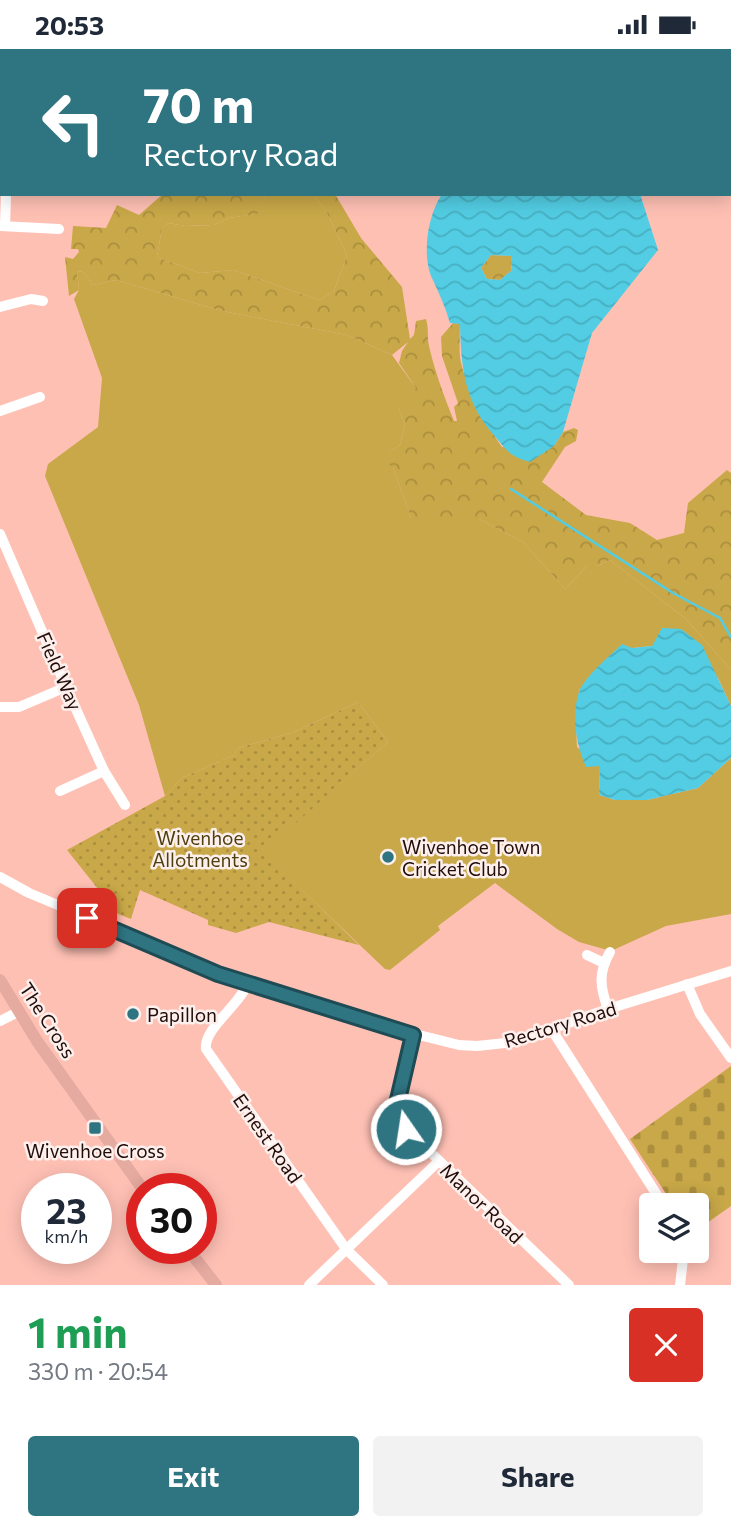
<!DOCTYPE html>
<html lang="en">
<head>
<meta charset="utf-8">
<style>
	:root { --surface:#fff; --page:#f2f2f3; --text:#1f2937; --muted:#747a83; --accent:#2e7481 }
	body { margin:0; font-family:Commissioner,sans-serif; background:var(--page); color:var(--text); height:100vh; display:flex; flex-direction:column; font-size:26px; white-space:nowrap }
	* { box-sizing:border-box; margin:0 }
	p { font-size:23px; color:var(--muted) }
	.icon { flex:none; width:38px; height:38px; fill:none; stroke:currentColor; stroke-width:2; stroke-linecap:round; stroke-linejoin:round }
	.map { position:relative; height:1236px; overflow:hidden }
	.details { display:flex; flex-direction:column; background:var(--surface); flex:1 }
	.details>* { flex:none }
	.top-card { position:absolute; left:0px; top:0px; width:732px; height:147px; box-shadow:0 4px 18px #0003; background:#2e7481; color:#fff; overflow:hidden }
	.buttons { position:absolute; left:639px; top:1144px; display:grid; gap:14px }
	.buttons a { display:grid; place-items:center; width:70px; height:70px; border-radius:7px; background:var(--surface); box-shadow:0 4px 18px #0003; font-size:35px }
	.speed { position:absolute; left:21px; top:1124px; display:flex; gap:14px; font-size:35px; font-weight:700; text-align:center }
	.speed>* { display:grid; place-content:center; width:91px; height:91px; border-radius:50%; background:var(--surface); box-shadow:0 4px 18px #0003; line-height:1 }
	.speed small { font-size:18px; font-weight:400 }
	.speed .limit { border:10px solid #d22; background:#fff; color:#111 }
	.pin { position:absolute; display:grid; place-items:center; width:60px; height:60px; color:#fff; margin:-30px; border-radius:14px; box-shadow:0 4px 10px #0006 }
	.me { position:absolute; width:77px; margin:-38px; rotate:347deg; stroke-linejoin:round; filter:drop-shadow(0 0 5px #0008) }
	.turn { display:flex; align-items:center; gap:24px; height:147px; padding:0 28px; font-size:32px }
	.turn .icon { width:91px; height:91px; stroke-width:2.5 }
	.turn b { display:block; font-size:49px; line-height:60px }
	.round { display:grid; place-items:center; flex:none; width:74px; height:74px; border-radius:7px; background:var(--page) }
	.head { display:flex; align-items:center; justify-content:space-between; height:119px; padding:0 28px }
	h1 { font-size:42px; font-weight:700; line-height:52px; color:#1e9e55 }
	.primary-button { display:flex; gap:14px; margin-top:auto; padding:14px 28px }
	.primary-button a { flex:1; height:80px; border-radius:7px; background:var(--accent); color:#fff; font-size:28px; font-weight:700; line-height:80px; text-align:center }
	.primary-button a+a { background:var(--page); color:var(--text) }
	.status { display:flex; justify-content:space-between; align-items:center; height:49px; padding:0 35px; background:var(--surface); direction:ltr }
	.status svg { height:19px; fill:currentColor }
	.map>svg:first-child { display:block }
	.grass { fill:#c8a848 }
	.forest { fill:url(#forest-crowns) }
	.cemetery { fill:url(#cemetery-stones) }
	.garden { fill:url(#garden-dots) }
	.water { fill:url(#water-waves); fill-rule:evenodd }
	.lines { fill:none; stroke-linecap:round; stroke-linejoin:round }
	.stream { stroke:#52cde3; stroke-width:2.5 }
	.minor { stroke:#fff; stroke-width:10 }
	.major { stroke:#e5aaa0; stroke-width:12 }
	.route-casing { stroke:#1e4b54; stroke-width:18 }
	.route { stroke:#2e7481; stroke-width:12 }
	.poi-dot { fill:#2e7481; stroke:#fcefec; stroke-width:2.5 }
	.labels { text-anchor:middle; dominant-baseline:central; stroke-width:5; stroke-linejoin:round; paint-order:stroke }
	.street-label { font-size:19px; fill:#210c09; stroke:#fcefec }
	.park-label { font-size:19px; fill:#4d3e0d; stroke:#fcefec }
	.poi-label { font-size:19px; fill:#210c09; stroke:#fcefec; text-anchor:start }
</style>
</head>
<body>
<div class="status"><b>20:53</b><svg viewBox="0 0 49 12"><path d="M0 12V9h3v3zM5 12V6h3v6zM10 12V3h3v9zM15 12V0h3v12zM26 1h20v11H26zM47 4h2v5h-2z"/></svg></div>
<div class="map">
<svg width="731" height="1236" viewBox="0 0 731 1236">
	<defs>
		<pattern id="forest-crowns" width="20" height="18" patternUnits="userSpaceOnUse" patternTransform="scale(1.75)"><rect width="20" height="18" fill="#c8a848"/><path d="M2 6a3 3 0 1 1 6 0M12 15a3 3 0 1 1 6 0" fill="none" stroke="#ac8f3e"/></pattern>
		<pattern id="cemetery-stones" width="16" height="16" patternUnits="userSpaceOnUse" patternTransform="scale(1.75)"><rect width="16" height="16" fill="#c8a848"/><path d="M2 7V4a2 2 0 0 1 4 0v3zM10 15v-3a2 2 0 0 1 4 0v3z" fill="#ac8f3e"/></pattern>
		<pattern id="garden-dots" width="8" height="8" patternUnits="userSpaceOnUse" patternTransform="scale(1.75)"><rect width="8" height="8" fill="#c8a848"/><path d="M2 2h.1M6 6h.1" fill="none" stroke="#ac8f3e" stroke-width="1.8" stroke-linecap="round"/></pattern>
		<pattern id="water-waves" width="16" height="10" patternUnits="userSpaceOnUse" patternTransform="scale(1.75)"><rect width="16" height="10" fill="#52cde3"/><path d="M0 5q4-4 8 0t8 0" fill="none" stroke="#47afc1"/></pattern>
	</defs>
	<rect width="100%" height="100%" fill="#ffc0b4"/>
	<g class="grass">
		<polygon points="265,145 312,145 326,162 347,206 334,242 319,251 233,221 200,224 157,208 162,179 168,174 185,177 214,176 229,169 261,164"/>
		<polygon points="77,222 83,223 93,236 116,231 222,262 347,286 392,306 416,339 399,360 405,376 400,396 390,402 393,418 411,469 479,470 523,493 565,540 587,517 597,517 610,511 687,571 731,621 731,657 718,629 652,597 632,599 579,641 576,678 577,698 600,717 599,746 615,751 647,751 698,739 731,709 731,865 666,877 611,902 579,893 557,880 495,834 438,877 440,881 390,921 385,920 262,803 388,693 358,653 294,683 238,699 234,706 182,729 165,747 139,656 45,427 48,415 98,378 102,329 74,250 79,241"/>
	</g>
	<g class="forest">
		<path d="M163,145H265L262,164L229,169L214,176L185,177L168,174L162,179L157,208L200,224L233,221L319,251L334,242L347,206L326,162L312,145H335L361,189L402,238L410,290L414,286L416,272L426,270C429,280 427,287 429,297C435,323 444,347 454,372H457L454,358L458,354L442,307L441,288L453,274L460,275C460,286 459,297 460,308C463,332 488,378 502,398L554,397L563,383L574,379L578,381L576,392L565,398L542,433L586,466L630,474L657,491L684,484L688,454L727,421L731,424V621L687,571L610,511L597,517H587L565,540L523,493L479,470L424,472L411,469L393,418L384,412L390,402L400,396L405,376L399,360L402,347L416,339L399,314L402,302L408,293L392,306L347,286L222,262L116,231L93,236L83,223L77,222L79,241L69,247L65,208L73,210L79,203L78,200H71L73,177L106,179L117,156L139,166Z"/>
		<polygon points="491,206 512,207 511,222 500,231 487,230 481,219"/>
	</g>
	<polygon class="cemetery" points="731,1017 731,1157 697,1181 696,1157 674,1157 630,1090"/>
	<polygon class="garden" points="358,653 388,693 263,803 359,896 269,873 236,884 208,876 208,871 140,841 131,870 118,865 67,801 165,747 182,729 234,706 238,699 294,683"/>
	<g class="water">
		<path d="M442,145H640L658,201L592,284L563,383L554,397L530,413C508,407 506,400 492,384C464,351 461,317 460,275L450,274C445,257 438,242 431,227C422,203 428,166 442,145ZM491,206L512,207L511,222L500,231L487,230L481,219Z"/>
		<path d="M662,579L681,580L702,596L731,657V709L698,739L647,751H615L599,746L600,717L586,718C576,695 571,667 579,643C584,628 611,606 622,595L632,599L652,597Z"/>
	</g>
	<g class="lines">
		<polyline class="stream" points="511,440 673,544 720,569 731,588"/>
		<g class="minor">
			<polyline points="29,0 31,2"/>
			<polyline points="0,177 59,180"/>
			<polyline points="5,177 6,145"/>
			<polyline points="0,258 31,250 43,252"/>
			<polyline points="0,362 40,348"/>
			<polyline points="0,485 66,638 104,722 125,756"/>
			<polyline points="0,658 19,658 66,638"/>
			<polyline points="60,742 104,722"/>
			<polyline points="0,828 29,844 247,935 313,954 367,973 459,996 477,997 514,993 608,960 731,922"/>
			<polyline points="587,906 604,914"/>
			<path d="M247,935C240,956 203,980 206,1000L346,1200L383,1236"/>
			<polyline points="687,935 700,965 731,1009"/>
			<path d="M608,960C600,938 598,924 610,903"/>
			<polyline points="0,972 18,963"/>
			<polyline points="552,981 664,1157"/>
			<polyline points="413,986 397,1055 399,1067 406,1080 569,1236"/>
			<polyline points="309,1236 439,1112"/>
			<polyline points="680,1236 684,1202"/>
		</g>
		<g class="major">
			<polyline points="0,931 37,992 142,1139"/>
			<polyline points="187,1199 216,1236"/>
		</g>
	</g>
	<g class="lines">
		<g class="route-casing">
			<polyline id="route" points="87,869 218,925 413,986 397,1055 399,1067 406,1080"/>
		</g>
		<use href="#route" class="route"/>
	</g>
	<g class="poi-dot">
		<circle cx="388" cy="808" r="7"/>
		<circle cx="133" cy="965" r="7"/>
		<rect x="88" y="1072" width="14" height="14" rx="3.5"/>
	</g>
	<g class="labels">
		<g class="street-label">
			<text transform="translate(60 622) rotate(66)">Field Way</text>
			<text transform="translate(48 971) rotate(57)">The Cross</text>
			<text transform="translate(560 975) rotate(-17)">Rectory Road</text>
			<text transform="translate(268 1089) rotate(55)">Ernest Road</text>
			<text transform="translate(482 1154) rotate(44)">Manor Road</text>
		</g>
		<g class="park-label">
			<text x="200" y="788">Wivenhoe<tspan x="200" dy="22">Allotments</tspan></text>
		</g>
		<g class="poi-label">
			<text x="402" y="797">Wivenhoe Town<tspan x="402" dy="22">Cricket Club</tspan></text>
			<text x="147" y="965">Papillon</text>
			<text x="95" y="1101" text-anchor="middle">Wivenhoe Cross</text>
		</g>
	</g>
</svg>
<div class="buttons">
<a><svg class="icon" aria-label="layers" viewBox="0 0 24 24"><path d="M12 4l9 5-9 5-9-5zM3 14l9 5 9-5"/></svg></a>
</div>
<div class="speed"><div>23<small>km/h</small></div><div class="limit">30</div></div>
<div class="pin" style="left:87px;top:869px;background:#d93025"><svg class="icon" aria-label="arrive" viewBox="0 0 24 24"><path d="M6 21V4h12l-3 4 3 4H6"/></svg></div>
<svg class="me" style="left:406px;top:1080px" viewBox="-20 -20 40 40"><circle r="17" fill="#2e7481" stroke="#fff" stroke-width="3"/><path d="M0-11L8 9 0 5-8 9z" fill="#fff"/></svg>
<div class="top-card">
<div class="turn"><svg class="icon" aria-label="left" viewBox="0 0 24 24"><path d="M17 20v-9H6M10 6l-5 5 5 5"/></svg><div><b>70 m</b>Rectory Road</div></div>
</div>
</div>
<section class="details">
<div class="head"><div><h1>1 min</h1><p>330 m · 20:54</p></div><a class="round" style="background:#d93025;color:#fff"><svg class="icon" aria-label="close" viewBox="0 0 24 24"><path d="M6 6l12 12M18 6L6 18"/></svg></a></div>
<div class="primary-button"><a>Exit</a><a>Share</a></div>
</section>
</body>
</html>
